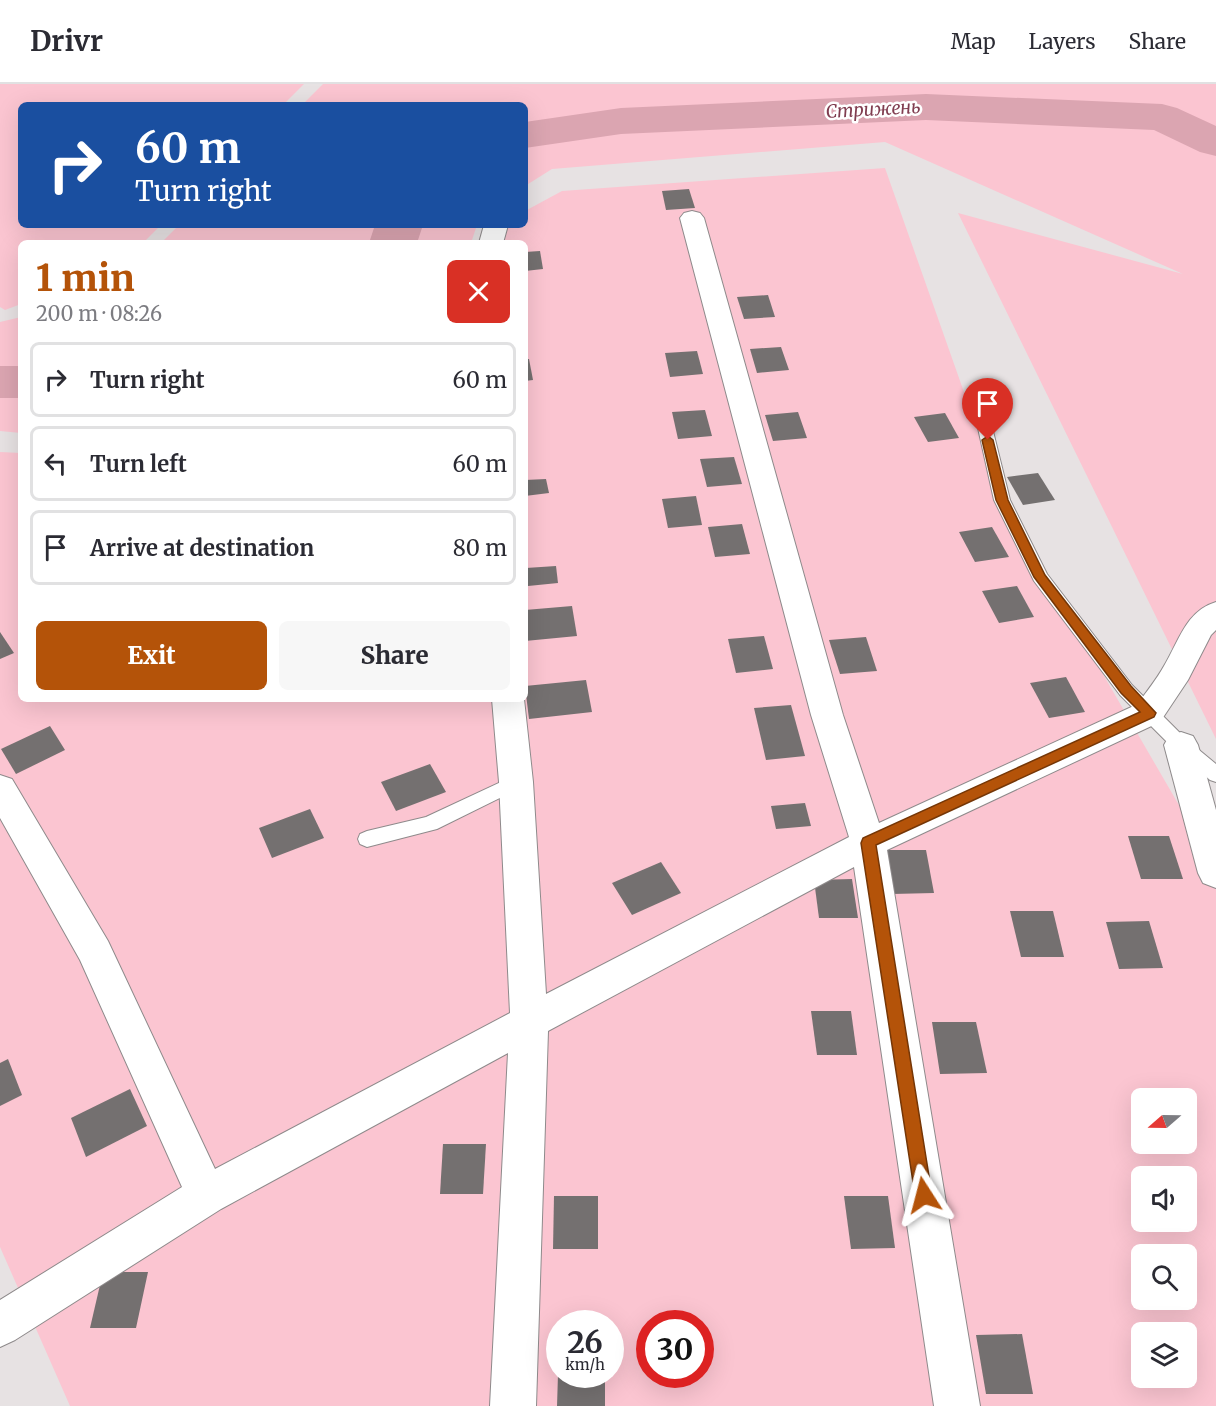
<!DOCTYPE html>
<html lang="en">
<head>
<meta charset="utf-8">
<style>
	:root { --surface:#fff; --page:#f7f7f7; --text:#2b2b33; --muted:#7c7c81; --line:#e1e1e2; --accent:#b45309 }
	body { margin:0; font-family:Merriweather,serif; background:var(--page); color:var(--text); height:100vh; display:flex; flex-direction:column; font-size:22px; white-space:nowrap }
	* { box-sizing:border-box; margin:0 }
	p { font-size:20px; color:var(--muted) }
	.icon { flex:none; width:33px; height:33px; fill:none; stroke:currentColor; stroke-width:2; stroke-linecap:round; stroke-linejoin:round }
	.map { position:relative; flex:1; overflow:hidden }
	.sheet { position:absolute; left:18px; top:156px; width:510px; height:462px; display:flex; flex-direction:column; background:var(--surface); border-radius:9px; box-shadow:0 6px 24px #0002 }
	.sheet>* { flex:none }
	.hud { position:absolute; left:18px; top:18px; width:510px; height:126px; border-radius:9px; box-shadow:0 6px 24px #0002; background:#1a4fa0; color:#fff; overflow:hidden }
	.needle { width:39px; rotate:250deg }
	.tools { position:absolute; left:1131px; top:1004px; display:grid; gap:12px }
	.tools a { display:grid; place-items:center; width:66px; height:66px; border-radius:9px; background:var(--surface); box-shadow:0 6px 24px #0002; font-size:30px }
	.speed { position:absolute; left:546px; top:1226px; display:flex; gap:12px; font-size:30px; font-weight:700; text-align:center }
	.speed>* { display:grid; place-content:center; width:78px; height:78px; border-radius:50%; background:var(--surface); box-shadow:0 6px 24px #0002; line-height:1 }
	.speed small { font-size:15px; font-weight:400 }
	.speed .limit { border:9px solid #d22; background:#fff; color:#111 }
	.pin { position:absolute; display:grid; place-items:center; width:51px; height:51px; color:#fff; margin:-62px -26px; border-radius:50% 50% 50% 0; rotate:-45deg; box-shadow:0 0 6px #0007 }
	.pin .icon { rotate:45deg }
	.me { position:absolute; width:66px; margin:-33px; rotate:351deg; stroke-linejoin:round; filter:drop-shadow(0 0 4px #0008) }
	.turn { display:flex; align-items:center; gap:21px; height:126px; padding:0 18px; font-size:27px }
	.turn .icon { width:78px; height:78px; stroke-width:2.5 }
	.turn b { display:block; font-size:42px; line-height:51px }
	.round { display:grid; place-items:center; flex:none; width:63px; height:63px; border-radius:9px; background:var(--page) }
	.summary { display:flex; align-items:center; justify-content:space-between; height:102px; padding:0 18px }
	h1 { font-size:36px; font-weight:800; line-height:45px; color:var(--accent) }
	.action { display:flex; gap:12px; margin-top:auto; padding:12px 18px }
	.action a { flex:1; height:69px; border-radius:9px; background:var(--accent); color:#fff; font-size:24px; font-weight:800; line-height:69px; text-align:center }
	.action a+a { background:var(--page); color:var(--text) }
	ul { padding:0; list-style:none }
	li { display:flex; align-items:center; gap:18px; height:75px; margin:0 12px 9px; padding:0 6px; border:3px solid var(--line); border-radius:9px }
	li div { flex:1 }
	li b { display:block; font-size:22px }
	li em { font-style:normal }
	header { display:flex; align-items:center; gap:36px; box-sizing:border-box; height:84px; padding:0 30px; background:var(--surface); border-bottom:2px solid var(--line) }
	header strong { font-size:28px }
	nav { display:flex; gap:33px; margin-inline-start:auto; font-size:21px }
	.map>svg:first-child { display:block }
	.green { fill:#fbc5d1; fill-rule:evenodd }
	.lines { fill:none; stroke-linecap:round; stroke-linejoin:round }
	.river { fill:#dba5b1; fill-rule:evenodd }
	.building { fill:#747070 }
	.service-casing { stroke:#8e8a8b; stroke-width:2 }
	.minor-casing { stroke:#8e8a8b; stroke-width:2 }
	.service { fill:#fff; fill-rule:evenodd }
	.minor { fill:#fff; fill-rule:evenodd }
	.route { fill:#b45309; stroke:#753606; stroke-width:1.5 }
	.labels { text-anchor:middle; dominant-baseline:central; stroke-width:5; stroke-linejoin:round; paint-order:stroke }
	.far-water-label { font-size:18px; font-style:italic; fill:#803d50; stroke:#fff }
</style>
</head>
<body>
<header>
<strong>Drivr</strong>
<nav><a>Map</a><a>Layers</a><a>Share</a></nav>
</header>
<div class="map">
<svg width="1216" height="1322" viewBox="0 0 1216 1322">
	<rect width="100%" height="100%" fill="#e7e2e3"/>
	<g class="green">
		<polygon points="0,0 304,0 283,21 21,21 21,141 161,141 143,159 21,159 21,220 5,226 0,223"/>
		<polygon points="323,0 1216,0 1216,655 958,129 1183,190 885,58 552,85 525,102 525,21 302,21"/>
		<path d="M885,84L1002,416L1216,785V1322H70L0,1163V368L21,369V615H525V159H486L500,141H525V127L562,107ZM1142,1014H1186V1059H1142ZM1142,1092H1186V1137H1142ZM1142,1170H1186V1215H1142ZM560,1239H610V1290H560ZM650,1239H700V1290H650ZM1142,1248H1186V1293H1142Z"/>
		<polygon points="179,141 477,141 471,159 161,159"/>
		<polygon points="21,233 21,349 0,347 0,238"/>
	</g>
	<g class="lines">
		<g class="river">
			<polygon points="926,10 1162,20 1177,24 1216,42 1216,72 1200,68 1154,46 926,36 621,50 525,64 525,38 621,24"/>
			<polygon points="375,141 423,141 417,159 369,159"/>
			<rect x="0" y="282" width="21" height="32"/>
		</g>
	</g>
	<g class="building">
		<polygon points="689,105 695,124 666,126 662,107"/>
		<polygon points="540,167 543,185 525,187 525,168"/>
		<polygon points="768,211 775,233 744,235 737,213"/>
		<polygon points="781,263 789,286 757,289 750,265"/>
		<polygon points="697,267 703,290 670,293 665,269"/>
		<polygon points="525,275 529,275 533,296 525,297"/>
		<polygon points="705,326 712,352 678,355 672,328"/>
		<polygon points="798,328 807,354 773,357 765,331"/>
		<polygon points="945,329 959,354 928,358 914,333"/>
		<polygon points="734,373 742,400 707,403 700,375"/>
		<polygon points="1038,389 1055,416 1023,421 1007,393"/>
		<polygon points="546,395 549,409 525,412 525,396"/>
		<polygon points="696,412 702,441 668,444 662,415"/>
		<polygon points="742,440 750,470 715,473 708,443"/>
		<polygon points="992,443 1009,473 975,478 959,448"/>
		<polygon points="556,482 558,499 528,502 526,484"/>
		<polygon points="1017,502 1034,533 999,539 982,507"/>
		<polygon points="572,522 577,552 525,557 525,526"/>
		<polygon points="0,548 14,569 0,575"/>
		<polygon points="764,552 773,585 736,589 728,555"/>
		<polygon points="866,553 877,587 840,590 829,556"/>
		<polygon points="1066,593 1085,628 1049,634 1030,599"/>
		<polygon points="586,596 592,628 529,635 525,602"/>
		<polygon points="791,621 805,672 766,676 754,624"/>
		<polygon points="50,642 65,666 16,690 1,665"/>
		<polygon points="430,680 446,708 396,727 381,698"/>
		<polygon points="805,719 811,742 776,745 771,722"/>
		<polygon points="310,725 324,754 272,774 259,744"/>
		<polygon points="1128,752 1169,752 1183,795 1141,795"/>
		<polygon points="885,766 926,766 934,809 892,810"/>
		<polygon points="661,778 681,809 632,831 612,799"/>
		<polygon points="852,795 858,834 819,834 814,796"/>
		<polygon points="1010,827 1053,827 1064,873 1021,873"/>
		<polygon points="1149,837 1163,884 1119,885 1106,838"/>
		<polygon points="811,927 851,927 857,971 817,971"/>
		<polygon points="932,938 976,938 987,989 940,990"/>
		<polygon points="8,975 22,1011 0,1022 0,979"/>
		<polygon points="130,1005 147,1042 86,1073 71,1034"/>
		<polygon points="443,1060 486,1060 483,1110 440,1110"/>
		<polygon points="554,1112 598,1112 598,1165 553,1165"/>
		<polygon points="844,1112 888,1112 895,1164 851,1165"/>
		<polygon points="103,1188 148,1188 136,1244 90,1244"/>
		<polygon points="1022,1250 1033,1310 986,1310 976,1251"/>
		<polygon points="558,1290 605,1290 605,1322 557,1322"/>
	</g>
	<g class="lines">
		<g class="service-casing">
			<g id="service">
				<polygon points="983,330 990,335 1010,416 1047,490 1132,601 1187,656 1216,680 1216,698 1210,696 1175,666 1120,611 1034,497 994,416 976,335"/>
				<polygon points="516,691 522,693 525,698 522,703 437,745 367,763 360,760 358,755 360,750 367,747 426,733"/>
			</g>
		</g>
		<g class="minor-casing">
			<g id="minor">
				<path d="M692,127L700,129L704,134L843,631L879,739L1138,620C1146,608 1157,595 1164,582C1179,557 1186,527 1216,518V546L1211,551L1188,596L1160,638L887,766L980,1322H934L854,783L548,947L536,1322H490L508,969L221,1125L15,1256L0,1263V1216L182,1103L80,876L0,734V691L12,695L108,857L215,1085L510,929L499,698L492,615H524L533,698L546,910L849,753L811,631L680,134L684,129Z"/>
				<polygon points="484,141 508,141 503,159 479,159"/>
				<polygon points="1181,648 1193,652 1198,661 1216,726 1216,804 1203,799 1198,789 1164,661 1169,652"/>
			</g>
		</g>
		<use href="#service" class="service"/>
		<use href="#minor" class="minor"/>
	</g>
	<polygon class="route" points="988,352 993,356 1008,416 1045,491 1131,602 1156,629 1154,633 876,761 932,1111 930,1117 924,1119 918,1117 915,1111 861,759 863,754 1140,628 1121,609 1034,493 996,416 982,356"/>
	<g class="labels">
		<g class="far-water-label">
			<text transform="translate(873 25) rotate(-3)">Стрижень</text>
		</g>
	</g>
</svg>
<div class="tools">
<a><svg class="needle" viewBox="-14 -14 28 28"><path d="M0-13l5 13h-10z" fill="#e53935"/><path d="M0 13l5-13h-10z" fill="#7c7c81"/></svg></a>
<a><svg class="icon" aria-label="sound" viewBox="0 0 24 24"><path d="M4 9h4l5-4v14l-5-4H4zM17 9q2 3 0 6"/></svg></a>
<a><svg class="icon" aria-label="search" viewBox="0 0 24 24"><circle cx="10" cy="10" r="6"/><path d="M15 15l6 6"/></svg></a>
<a><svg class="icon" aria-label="layers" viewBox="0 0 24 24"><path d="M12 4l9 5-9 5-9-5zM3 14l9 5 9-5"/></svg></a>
</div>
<div class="speed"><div>26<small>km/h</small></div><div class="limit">30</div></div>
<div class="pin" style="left:988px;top:356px;background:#d93025"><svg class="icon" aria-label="arrive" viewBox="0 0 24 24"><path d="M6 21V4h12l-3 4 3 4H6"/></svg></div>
<svg class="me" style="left:924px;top:1111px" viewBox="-20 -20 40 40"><path d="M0-17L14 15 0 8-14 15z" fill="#b45309" stroke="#fff" stroke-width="4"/></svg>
<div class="hud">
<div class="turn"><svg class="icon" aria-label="right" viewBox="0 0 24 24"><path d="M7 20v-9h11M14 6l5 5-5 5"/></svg><div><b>60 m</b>Turn right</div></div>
</div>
<section class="sheet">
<div class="summary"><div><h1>1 min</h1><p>200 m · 08:26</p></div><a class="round" style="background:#d93025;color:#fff"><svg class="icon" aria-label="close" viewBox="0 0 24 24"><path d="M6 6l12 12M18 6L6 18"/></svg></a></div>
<ul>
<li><svg class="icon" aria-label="right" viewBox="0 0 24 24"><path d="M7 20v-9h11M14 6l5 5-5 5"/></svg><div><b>Turn right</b></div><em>60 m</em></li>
<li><svg class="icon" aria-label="left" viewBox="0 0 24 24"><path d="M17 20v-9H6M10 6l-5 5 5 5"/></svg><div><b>Turn left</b></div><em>60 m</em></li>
<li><svg class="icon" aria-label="arrive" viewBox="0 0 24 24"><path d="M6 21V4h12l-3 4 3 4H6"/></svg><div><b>Arrive at destination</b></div><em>80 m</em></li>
</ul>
<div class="action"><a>Exit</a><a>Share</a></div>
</section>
</div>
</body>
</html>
